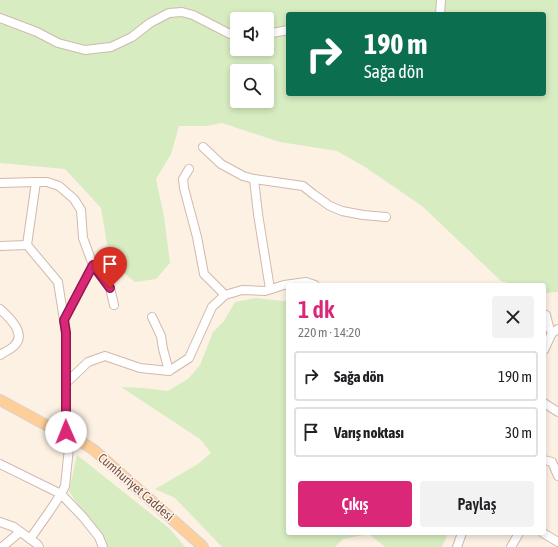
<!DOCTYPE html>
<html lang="tr">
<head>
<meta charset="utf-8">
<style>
	:root { --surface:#fff; --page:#f2f2f2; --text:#202124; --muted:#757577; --line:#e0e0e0; --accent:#db2777 }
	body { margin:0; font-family:"Asap Condensed",sans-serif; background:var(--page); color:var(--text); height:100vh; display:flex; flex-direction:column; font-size:15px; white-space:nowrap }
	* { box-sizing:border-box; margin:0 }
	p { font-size:13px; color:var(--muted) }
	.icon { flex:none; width:22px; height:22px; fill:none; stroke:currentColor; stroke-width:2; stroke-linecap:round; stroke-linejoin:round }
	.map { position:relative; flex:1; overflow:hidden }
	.panel { position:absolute; left:286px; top:283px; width:260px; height:252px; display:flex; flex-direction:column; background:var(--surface); border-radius:4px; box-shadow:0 2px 6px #0003 }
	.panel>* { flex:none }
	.top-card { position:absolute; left:286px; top:12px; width:260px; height:84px; border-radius:4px; box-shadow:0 2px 6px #0003; background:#0b6e4f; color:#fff; overflow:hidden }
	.buttons { position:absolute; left:230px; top:12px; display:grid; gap:8px }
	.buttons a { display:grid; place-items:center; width:44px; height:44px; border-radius:4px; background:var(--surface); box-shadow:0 2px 6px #0003; font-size:20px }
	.pin { position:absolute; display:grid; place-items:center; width:34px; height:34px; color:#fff; margin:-41px -17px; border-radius:50% 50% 50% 0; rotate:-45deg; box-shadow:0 0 4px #0007 }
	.pin .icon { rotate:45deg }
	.me { position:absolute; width:44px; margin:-22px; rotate:359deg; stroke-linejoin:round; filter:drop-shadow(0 0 3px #0008) }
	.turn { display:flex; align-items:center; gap:14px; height:84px; padding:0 12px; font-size:18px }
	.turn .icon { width:52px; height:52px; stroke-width:2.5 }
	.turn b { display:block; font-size:28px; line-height:34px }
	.round { display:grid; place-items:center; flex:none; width:42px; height:42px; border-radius:4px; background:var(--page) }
	.head { display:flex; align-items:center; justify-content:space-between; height:68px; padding:0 12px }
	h1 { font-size:24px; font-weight:600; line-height:30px; color:var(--accent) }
	.cta { display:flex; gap:8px; margin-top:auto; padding:8px 12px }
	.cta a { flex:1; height:46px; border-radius:4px; background:var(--accent); color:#fff; font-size:16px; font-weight:600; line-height:46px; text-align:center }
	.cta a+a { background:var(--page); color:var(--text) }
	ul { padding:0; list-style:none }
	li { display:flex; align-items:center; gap:12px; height:50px; margin:0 8px 6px; padding:0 4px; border:2px solid var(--line); border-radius:4px }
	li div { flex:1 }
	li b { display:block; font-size:15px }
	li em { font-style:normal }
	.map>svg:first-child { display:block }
	.green { fill:#d7ecc1; fill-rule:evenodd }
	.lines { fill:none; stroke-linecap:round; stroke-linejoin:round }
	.minor-casing { stroke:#d1b9ac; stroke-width:10 }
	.major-casing { stroke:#d9cfcc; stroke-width:12 }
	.minor { stroke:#fff; stroke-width:8 }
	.major { stroke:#ffcf99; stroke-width:10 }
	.route-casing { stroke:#8e194d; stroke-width:10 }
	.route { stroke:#db2777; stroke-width:7 }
	.labels { text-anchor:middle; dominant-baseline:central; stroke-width:3; stroke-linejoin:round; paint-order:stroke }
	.street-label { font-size:13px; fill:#775448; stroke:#fff5eb }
</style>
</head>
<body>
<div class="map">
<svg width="558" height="547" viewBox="0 0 558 547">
	<rect width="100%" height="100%" fill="#fdf1e4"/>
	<g class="green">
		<path d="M0,0H558V292L544,293V285H515L501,281L422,206L365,167L337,151L280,142L222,123L206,126H179L171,154L156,179L164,216L170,263L156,279L135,282L110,262L101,208L65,169L0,163ZM288,14H544V94H288ZM237,19H267V49H237ZM237,71H267V101H237Z"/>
		<polygon points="256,298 283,301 288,300 288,533 448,533 442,547 385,547 369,534 343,539 335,547 222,547 175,498 155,489 198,464 211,453 200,439 121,387 144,388 168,391 188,379 200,365 213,332 224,321 235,302"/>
		<polygon points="77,455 170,529 185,547 106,547 69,491"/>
	</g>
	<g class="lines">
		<g class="minor-casing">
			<g id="minor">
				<polyline points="440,14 441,0"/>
				<polyline points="0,18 37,32 58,43 85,50 111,47 132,37 150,23 169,13 182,12 193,15 230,34 237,35"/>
				<polyline points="267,34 288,30"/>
				<polyline points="203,147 221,164 243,176 254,179 303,186 313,194 330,206 342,211 363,215 386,217"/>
				<polyline points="189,169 183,179 184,188 197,237 204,274 225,295"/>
				<polyline points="254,179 258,214 270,289"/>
				<polyline points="36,182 47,182 59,186 74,199 81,210 83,238 93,265 110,288 114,305"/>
				<polyline points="0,183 36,182 27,245 58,282 66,333 66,432 69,448 65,486 61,494 49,512 30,539"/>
				<polyline points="0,246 27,245"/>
				<path d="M0,309C10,318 27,334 14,346C10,350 4,352 0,355"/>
				<polyline points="546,315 549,327 552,333"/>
				<polyline points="152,317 161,336 163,349 169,371"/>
				<polyline points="64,320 93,265"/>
				<polyline points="544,350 552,333 558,329"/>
				<polyline points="66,383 88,362 105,356 140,368 169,371 189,358 212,307 225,295 242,290 265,291 284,285 306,282 315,285"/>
				<polyline points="544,403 558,412"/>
				<polyline points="544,460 552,462 558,476"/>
				<polyline points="0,464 61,494 83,517 99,537 103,547"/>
				<polyline points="0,522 14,527 37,544 39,547"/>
				<polyline points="543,533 558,542"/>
				<polyline points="2,547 20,532"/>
				<polyline points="457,547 462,533"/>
				<polyline points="511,547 519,533"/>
			</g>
		</g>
		<g class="major-casing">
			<polyline id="major" points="0,400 46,425 66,432 94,450 200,544 203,547"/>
		</g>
		<use href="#minor" class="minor"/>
		<use href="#major" class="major"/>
	</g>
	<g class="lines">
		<g class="route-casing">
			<polyline id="route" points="66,432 66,333 64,320 93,265 110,288"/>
		</g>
		<use href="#route" class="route"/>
	</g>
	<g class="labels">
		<g class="street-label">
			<text transform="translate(136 487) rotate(41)">Cumhuriyet Caddesi</text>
		</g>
	</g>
</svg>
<div class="buttons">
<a><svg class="icon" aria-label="sound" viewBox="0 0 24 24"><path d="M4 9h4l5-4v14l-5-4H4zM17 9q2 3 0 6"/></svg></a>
<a><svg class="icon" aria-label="search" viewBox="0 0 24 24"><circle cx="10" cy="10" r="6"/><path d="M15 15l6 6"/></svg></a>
</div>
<div class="pin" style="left:110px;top:288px;background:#d93025"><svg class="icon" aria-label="arrive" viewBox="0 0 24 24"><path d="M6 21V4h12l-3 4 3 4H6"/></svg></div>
<svg class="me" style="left:66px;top:432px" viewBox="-20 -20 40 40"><circle r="19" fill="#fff"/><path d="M0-13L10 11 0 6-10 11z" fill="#db2777"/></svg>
<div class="top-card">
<div class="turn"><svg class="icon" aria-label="right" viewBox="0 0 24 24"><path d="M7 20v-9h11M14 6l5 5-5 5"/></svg><div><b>190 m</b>Sağa dön</div></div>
</div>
<section class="panel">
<div class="head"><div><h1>1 dk</h1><p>220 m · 14:20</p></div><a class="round"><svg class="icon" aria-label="close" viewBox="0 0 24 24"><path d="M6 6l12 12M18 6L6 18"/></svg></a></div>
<ul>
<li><svg class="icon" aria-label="right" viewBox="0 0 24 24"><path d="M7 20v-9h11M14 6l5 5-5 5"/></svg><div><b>Sağa dön</b></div><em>190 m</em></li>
<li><svg class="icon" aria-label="arrive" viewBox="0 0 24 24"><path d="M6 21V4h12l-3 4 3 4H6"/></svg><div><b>Varış noktası</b></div><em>30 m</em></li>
</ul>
<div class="cta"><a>Çıkış</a><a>Paylaş</a></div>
</section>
</div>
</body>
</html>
